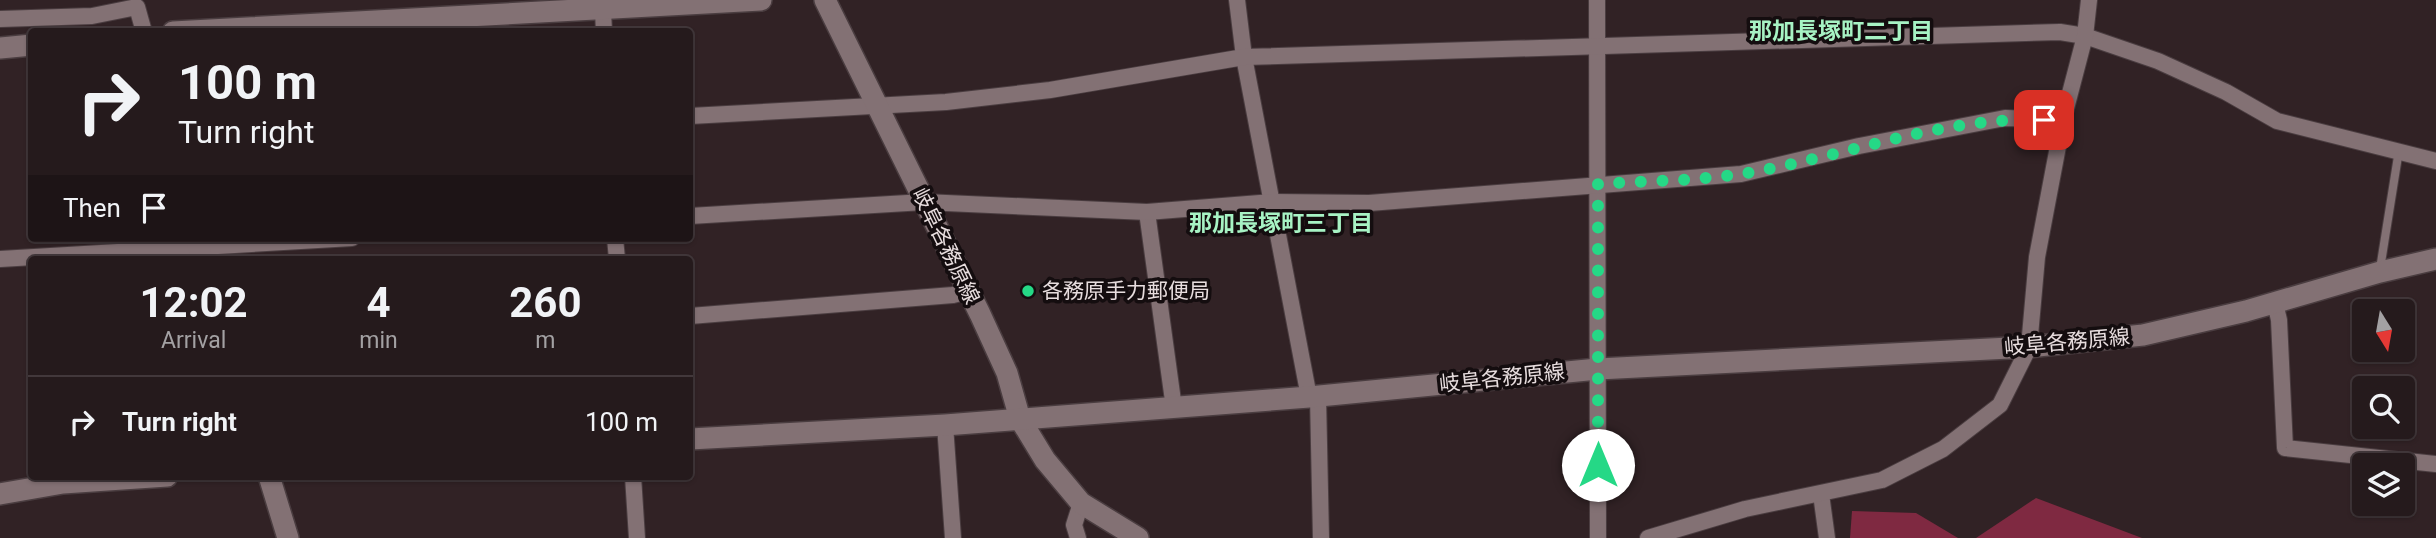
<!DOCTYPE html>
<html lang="en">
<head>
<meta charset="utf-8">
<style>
	:root { --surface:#251a1c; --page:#2d2325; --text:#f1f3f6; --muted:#a3a1a3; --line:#42383b }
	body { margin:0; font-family:Roboto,"Noto Sans JP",sans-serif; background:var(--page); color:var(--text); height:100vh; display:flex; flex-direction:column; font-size:26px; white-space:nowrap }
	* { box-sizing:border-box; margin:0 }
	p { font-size:23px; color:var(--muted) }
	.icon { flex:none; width:38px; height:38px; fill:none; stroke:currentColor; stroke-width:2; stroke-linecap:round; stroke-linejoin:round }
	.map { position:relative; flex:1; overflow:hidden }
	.details { position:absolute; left:28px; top:256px; width:665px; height:224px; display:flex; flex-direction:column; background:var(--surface); border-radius:7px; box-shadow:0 2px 5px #0004,0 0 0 2px var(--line) }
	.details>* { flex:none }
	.guide { position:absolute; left:28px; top:28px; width:665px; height:214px; border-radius:7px; box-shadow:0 2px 5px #0004,0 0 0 2px var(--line); background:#251a1c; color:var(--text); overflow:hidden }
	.needle { width:46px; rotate:169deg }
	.tools { position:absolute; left:2352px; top:299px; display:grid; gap:14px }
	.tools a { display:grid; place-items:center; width:63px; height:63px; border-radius:7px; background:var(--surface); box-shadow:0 2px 5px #0004,0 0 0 2px var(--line); font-size:35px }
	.pin { position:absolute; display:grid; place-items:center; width:60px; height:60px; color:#fff; margin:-30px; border-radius:14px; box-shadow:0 4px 10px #0006 }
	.me { position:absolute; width:77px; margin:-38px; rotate:0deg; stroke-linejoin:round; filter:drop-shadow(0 0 5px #0008) }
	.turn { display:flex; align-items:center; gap:24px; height:147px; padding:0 35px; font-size:32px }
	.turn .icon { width:91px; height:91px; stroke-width:2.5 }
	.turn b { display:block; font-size:49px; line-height:60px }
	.then { display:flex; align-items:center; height:66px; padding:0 35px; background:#0003; gap:14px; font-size:26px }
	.eta { display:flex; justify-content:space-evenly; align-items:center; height:119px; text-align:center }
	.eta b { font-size:42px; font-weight:700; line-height:49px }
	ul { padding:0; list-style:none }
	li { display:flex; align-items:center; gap:21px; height:91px; padding:0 35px; border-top:2px solid var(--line) }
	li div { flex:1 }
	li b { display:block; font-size:26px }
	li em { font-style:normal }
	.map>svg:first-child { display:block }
	.forest { fill:#7f2941 }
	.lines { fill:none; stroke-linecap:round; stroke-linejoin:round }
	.lane-casing { stroke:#4a3d40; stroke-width:10 }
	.street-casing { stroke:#4a3d40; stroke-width:18 }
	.secondary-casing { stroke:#4a3d40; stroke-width:24 }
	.lane { stroke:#837174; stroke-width:8 }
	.street { stroke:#837174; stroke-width:16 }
	.secondary { stroke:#837174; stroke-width:21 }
	.route { stroke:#25d886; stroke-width:12; stroke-dasharray:0 21.6 }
	.poi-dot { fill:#25d886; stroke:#140d0f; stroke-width:2.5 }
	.labels { text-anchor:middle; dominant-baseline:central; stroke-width:7; stroke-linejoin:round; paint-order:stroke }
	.street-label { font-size:21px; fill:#e7ddde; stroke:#140d0f }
	.poi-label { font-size:21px; fill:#e7ddde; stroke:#140d0f; text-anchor:start }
	.neighbourhood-label { font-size:23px; font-weight:bold; fill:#a7f3c4; stroke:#140d0f }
</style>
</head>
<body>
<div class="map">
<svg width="2436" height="538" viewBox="0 0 2436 538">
	<rect width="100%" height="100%" fill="#312225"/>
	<g class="forest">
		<polygon points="2036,498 2142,538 1976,538"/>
		<polygon points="1852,511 1916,513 1958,538 1850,538"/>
	</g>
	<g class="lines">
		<g class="lane-casing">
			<polyline id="lane" points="2380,269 2399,150"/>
		</g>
		<g class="street-casing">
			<g id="street">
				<polyline points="1237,0 1244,57 1309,397"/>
				<polyline points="1597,0 1598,538"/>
				<polyline points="603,11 604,32"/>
				<polyline points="0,19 92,16 137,7 144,32"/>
				<polyline points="690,116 946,102 1050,90 1244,57 2060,32 2085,36 2158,61 2226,92 2277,121 2436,161"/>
				<polyline points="1147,212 1174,408"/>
				<polyline points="690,216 924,202 1147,212 1273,202 1369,203 1741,174 1859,146 2005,118 2063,120"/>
				<polyline points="615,238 617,259"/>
				<polyline points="0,259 352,238"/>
				<polyline points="2275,303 2279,320 2285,448 2436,464"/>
				<polyline points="690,316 953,295 969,291"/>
				<polyline points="1318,397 1321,538"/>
				<polyline points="945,425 953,538"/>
				<polyline points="633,476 637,538"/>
				<polyline points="1821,494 1827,538"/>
				<polyline points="1078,538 1074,525 1081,503"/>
				<polyline points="1648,538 1745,509 1882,480 1943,449 2000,405 2029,347 2037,257 2063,120 2085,36 2089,0"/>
			</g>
		</g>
		<g class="secondary-casing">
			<g id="secondary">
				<polyline points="825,0 980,314 1007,373 1020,419 1045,460 1081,503 1138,538"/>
				<polyline points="173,32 761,0"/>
				<polyline points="0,48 32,45"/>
				<polyline points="196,238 202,259"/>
				<polyline points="690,439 945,425 1309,397 1598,369 2029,347 2143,335 2246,311 2380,272 2436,259"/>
				<polyline points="269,476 288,538"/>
				<polyline points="0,494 63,483 167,476"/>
			</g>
		</g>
		<use href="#lane" class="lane"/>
		<use href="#street" class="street"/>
		<use href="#secondary" class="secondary"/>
	</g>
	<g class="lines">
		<path class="route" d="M1598,465V184C1645,181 1694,181 1741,174C1842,158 1941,116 2044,120"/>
	</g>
	<circle class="poi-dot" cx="1028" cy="291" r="7"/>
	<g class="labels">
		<g class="street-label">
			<text transform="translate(946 246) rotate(64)">岐阜各務原線</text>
			<text transform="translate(2067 342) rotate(-5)">岐阜各務原線</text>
			<text transform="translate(1502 378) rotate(-6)">岐阜各務原線</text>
		</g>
		<g class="poi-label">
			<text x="1042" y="291">各務原手力郵便局</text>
		</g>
		<g class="neighbourhood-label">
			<text x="1841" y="31">那加長塚町二丁目</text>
			<text x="1281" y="223">那加長塚町三丁目</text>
		</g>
	</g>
</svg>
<div class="tools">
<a><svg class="needle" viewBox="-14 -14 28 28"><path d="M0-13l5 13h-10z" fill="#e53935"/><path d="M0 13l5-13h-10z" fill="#a3a1a3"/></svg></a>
<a><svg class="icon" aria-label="search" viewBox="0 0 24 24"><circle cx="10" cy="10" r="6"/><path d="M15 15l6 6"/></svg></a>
<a><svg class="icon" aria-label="layers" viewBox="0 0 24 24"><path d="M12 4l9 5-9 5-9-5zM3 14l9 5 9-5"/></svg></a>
</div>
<div class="pin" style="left:2044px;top:120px;background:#d93025"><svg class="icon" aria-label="arrive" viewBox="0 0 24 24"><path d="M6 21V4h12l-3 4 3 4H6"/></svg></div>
<svg class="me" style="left:1598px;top:465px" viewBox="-20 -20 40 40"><circle r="19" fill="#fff"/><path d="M0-13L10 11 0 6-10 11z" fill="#25d886"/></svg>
<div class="guide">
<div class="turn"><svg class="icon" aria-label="right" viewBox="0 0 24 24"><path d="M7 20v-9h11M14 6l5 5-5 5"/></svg><div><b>100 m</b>Turn right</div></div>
<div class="then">Then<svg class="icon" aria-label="arrive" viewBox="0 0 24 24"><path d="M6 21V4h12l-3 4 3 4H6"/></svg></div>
</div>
<section class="details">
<div class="eta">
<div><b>12:02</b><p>Arrival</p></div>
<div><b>4</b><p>min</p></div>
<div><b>260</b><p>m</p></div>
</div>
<ul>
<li><svg class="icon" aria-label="right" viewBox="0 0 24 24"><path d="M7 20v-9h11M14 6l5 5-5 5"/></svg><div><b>Turn right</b></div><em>100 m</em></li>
</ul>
</section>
</div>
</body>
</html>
